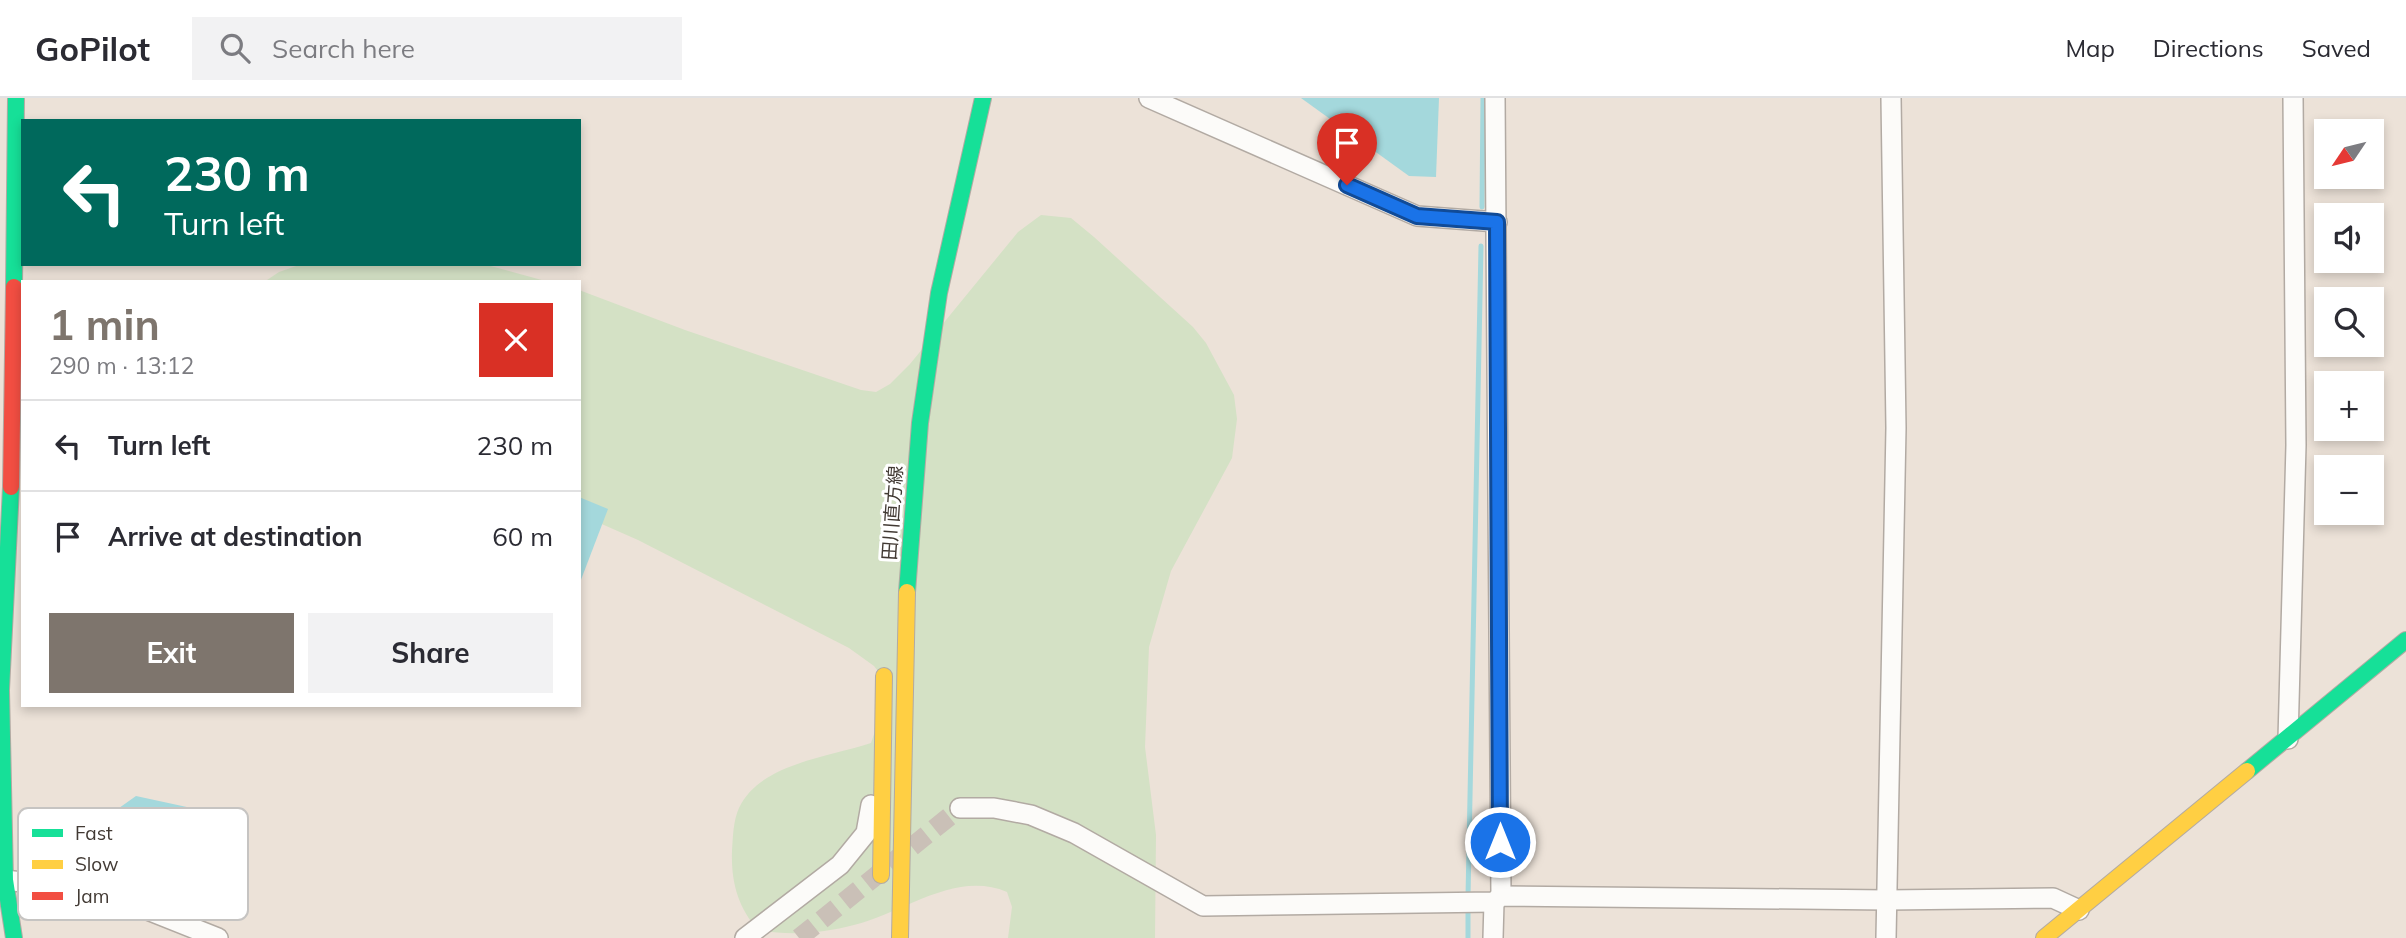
<!DOCTYPE html>
<html lang="en">
<head>
<meta charset="utf-8">
<style>
	:root { --surface:#fff; --page:#f2f2f3; --text:#2b2b33; --muted:#7c7c81; --line:#e1e1e2; --accent:#7e756d }
	body { margin:0; font-family:Mulish,"Noto Sans JP",sans-serif; background:var(--page); color:var(--text); height:100vh; display:flex; flex-direction:column; font-size:26px; white-space:nowrap }
	* { box-sizing:border-box; margin:0 }
	p { font-size:23px; color:var(--muted) }
	.icon { flex:none; width:38px; height:38px; fill:none; stroke:currentColor; stroke-width:2; stroke-linecap:round; stroke-linejoin:round }
	.map { position:relative; flex:1; overflow:hidden }
	.drawer { position:absolute; left:21px; top:182px; width:560px; height:427px; display:flex; flex-direction:column; background:var(--surface); border-radius:0px; box-shadow:0 4px 10px #0003 }
	.drawer>* { flex:none }
	.guide { position:absolute; left:21px; top:21px; width:560px; height:147px; border-radius:0px; box-shadow:0 4px 10px #0003; background:#00695c; color:#fff; overflow:hidden }
	.needle { width:46px; rotate:235deg }
	.fabs { position:absolute; left:2314px; top:21px; display:grid; gap:14px }
	.fabs a { display:grid; place-items:center; width:70px; height:70px; border-radius:0px; background:var(--surface); box-shadow:0 4px 10px #0003; font-size:35px }
	.pin { position:absolute; display:grid; place-items:center; width:60px; height:60px; color:#fff; margin:-72px -30px; border-radius:50% 50% 50% 0; rotate:-45deg; box-shadow:0 0 7px #0007 }
	.pin .icon { rotate:45deg }
	.me { position:absolute; width:77px; margin:-38px; rotate:0deg; stroke-linejoin:round; filter:drop-shadow(0 0 5px #0008) }
	.turn { display:flex; align-items:center; gap:24px; height:147px; padding:0 28px; font-size:32px }
	.turn .icon { width:91px; height:91px; stroke-width:2.5 }
	.turn b { display:block; font-size:49px; line-height:60px }
	.round { display:grid; place-items:center; flex:none; width:74px; height:74px; border-radius:0px; background:var(--page) }
	.overview { display:flex; align-items:center; justify-content:space-between; height:119px; padding:0 28px }
	h1 { font-size:42px; font-weight:700; line-height:52px; color:var(--accent) }
	.cta { display:flex; gap:14px; margin-top:auto; padding:14px 28px }
	.cta a { flex:1; height:80px; border-radius:0px; background:var(--accent); color:#fff; font-size:28px; font-weight:700; line-height:80px; text-align:center }
	.cta a+a { background:var(--page); color:var(--text) }
	ul { padding:0; list-style:none }
	li { display:flex; align-items:center; gap:21px; height:91px; padding:0 28px; border-top:2px solid var(--line) }
	li div { flex:1 }
	li b { display:block; font-size:26px }
	li em { font-style:normal }
	header { display:flex; align-items:center; gap:42px; box-sizing:border-box; height:98px; padding:0 35px; background:var(--surface); border-bottom:2px solid var(--line) }
	header strong { font-size:33px }
	nav { display:flex; gap:38px; margin-inline-start:auto; font-size:24px }
	.search { width:490px; height:63px; background:var(--page); display:flex; align-items:center; gap:18px; box-sizing:border-box; padding:0 24px; border-radius:0px; color:var(--muted); font-size:26px }
	.map>svg:first-child { display:block }
	.green { fill:#d4e1c5 }
	.water { fill:#a4d8dc }
	.lines { fill:none; stroke-linecap:round; stroke-linejoin:round }
	.stream { stroke:#a4d8dc; stroke-width:5 }
	.street-tunnel { stroke:#cac0b7; stroke-width:19; stroke-dasharray:19 10; stroke-linecap:butt }
	.street-casing { stroke:#b2aaa3; stroke-width:22 }
	.fast-casing { stroke:#b2aaa3; stroke-width:18 }
	.slow-casing { stroke:#b2aaa3; stroke-width:18 }
	.jam-casing { stroke:#b2aaa3; stroke-width:18 }
	.street { stroke:#fcfbf9; stroke-width:19 }
	.fast { stroke:#16e098; stroke-width:16 }
	.slow { stroke:#ffcf43; stroke-width:16 }
	.jam { stroke:#f24e42; stroke-width:16 }
	.route-casing { stroke:#114b97; stroke-width:18 }
	.route { stroke:#1a73e8; stroke-width:12 }
	.labels { text-anchor:middle; dominant-baseline:central; stroke-width:6; stroke-linejoin:round; paint-order:stroke }
	.street-label { font-size:19px; fill:#423a34; stroke:#fff }
	.key { fill:#fff; stroke:#c6c4c2; stroke-width:2 }
	.key-label { font-size:19px; fill:#423a34 }
</style>
</head>
<body>
<header>
<strong>GoPilot</strong>
<div class="search"><svg class="icon" aria-label="search" viewBox="0 0 24 24"><circle cx="10" cy="10" r="6"/><path d="M15 15l6 6"/></svg>Search here</div>
<nav><a>Map</a><a>Directions</a><a>Saved</a></nav>
</header>
<div class="map">
<svg width="2406" height="840" viewBox="0 0 2406 840">
	<rect width="100%" height="100%" fill="#ece2d8"/>
	<g class="green">
		<path d="M1041,117L1071,120L1094,139L1193,229L1206,245L1234,297L1237,321L1232,360L1171,473L1149,549L1145,649L1156,737L1155,840H1008L1012,809L1007,794C955,772 904,815 854,827C824,835 789,838 758,832C738,809 731,784 732,753C733,739 733,723 739,710C760,665 830,659 871,645L890,589L874,568L849,550L638,442L579,416V192L685,232L861,292L876,294L890,286L910,266L1018,134Z"/>
		<polygon points="302,166 483,166 549,184 264,184 279,174"/>
	</g>
	<g class="water">
		<polygon points="1301,0 1439,0 1436,79 1409,78"/>
		<polygon points="579,399 608,411 579,487"/>
		<polygon points="136,698 196,711 198,723 221,746 236,771 211,800 154,777 70,764 64,749"/>
	</g>
	<g class="lines">
		<g class="stream">
			<polyline points="1482,109 1483,0"/>
			<polyline points="1468,799 1481,148"/>
			<polyline points="1468,809 1468,840"/>
		</g>
		<polyline class="street-tunnel" points="799,840 960,710"/>
		<g class="street-casing">
			<g id="street">
				<polyline points="1149,0 1417,118 1497,124"/>
				<polyline points="1495,0 1501,798"/>
				<polyline points="2288,641 2296,347 2293,0"/>
				<polyline points="960,710 994,710 1031,717 1074,735 1203,808 1494,804 1501,798 1887,802 2053,800 2079,812"/>
				<polyline points="5,782 81,791 135,807 218,840"/>
				<polyline points="745,840 840,767 866,735 871,707"/>
				<polyline points="1493,840 1494,804"/>
				<polyline points="1886,840 1896,330 1891,0"/>
			</g>
		</g>
		<g class="fast-casing">
			<g id="fast">
				<polyline points="14,189 16,0"/>
				<polyline points="11,389 1,592 5,782 14,840"/>
				<polyline points="907,494 920,325 939,195 983,0"/>
				<polyline points="2247,673 2406,542"/>
			</g>
		</g>
		<g class="slow-casing">
			<g id="slow">
				<polyline points="881,777 884,578"/>
				<polyline points="900,840 907,494"/>
				<polyline points="2044,840 2247,673"/>
			</g>
		</g>
		<g class="jam-casing">
			<polyline id="jam" points="11,389 14,189"/>
		</g>
		<use href="#street" class="street"/>
		<use href="#fast" class="fast"/>
		<use href="#slow" class="slow"/>
		<use href="#jam" class="jam"/>
	</g>
	<g class="lines">
		<g class="route-casing">
			<polyline id="route" points="1347,87 1417,118 1497,124 1500,744"/>
		</g>
		<use href="#route" class="route"/>
	</g>
	<g class="labels">
		<g class="street-label">
			<text transform="translate(892 415) rotate(-86)">田川直方線</text>
		</g>
	</g>
	<rect x="18" y="710" width="230" height="112" rx="10" class="key"/>
	<rect x="32" y="731" width="31" height="8" fill="#16e098"/>
	<rect x="32" y="762" width="31" height="9" fill="#ffcf43"/>
	<rect x="32" y="794" width="31" height="8" fill="#f24e42"/>
	<g class="key-label">
		<text x="75" y="742">Fast</text>
		<text x="75" y="773">Slow</text>
		<text x="75" y="805">Jam</text>
	</g>
</svg>
<div class="fabs">
<a><svg class="needle" viewBox="-14 -14 28 28"><path d="M0-13l5 13h-10z" fill="#e53935"/><path d="M0 13l5-13h-10z" fill="#7c7c81"/></svg></a>
<a><svg class="icon" aria-label="sound" viewBox="0 0 24 24"><path d="M4 9h4l5-4v14l-5-4H4zM17 9q2 3 0 6"/></svg></a>
<a><svg class="icon" aria-label="search" viewBox="0 0 24 24"><circle cx="10" cy="10" r="6"/><path d="M15 15l6 6"/></svg></a>
<a>+</a>
<a>−</a>
</div>
<div class="pin" style="left:1347px;top:87px;background:#d93025"><svg class="icon" aria-label="arrive" viewBox="0 0 24 24"><path d="M6 21V4h12l-3 4 3 4H6"/></svg></div>
<svg class="me" style="left:1500px;top:744px" viewBox="-20 -20 40 40"><circle r="17" fill="#1a73e8" stroke="#fff" stroke-width="3"/><path d="M0-11L8 9 0 5-8 9z" fill="#fff"/></svg>
<div class="guide">
<div class="turn"><svg class="icon" aria-label="left" viewBox="0 0 24 24"><path d="M17 20v-9H6M10 6l-5 5 5 5"/></svg><div><b>230 m</b>Turn left</div></div>
</div>
<section class="drawer">
<div class="overview"><div><h1>1 min</h1><p>290 m · 13:12</p></div><a class="round" style="background:#d93025;color:#fff"><svg class="icon" aria-label="close" viewBox="0 0 24 24"><path d="M6 6l12 12M18 6L6 18"/></svg></a></div>
<ul>
<li><svg class="icon" aria-label="left" viewBox="0 0 24 24"><path d="M17 20v-9H6M10 6l-5 5 5 5"/></svg><div><b>Turn left</b></div><em>230 m</em></li>
<li><svg class="icon" aria-label="arrive" viewBox="0 0 24 24"><path d="M6 21V4h12l-3 4 3 4H6"/></svg><div><b>Arrive at destination</b></div><em>60 m</em></li>
</ul>
<div class="cta"><a>Exit</a><a>Share</a></div>
</section>
</div>
</body>
</html>
